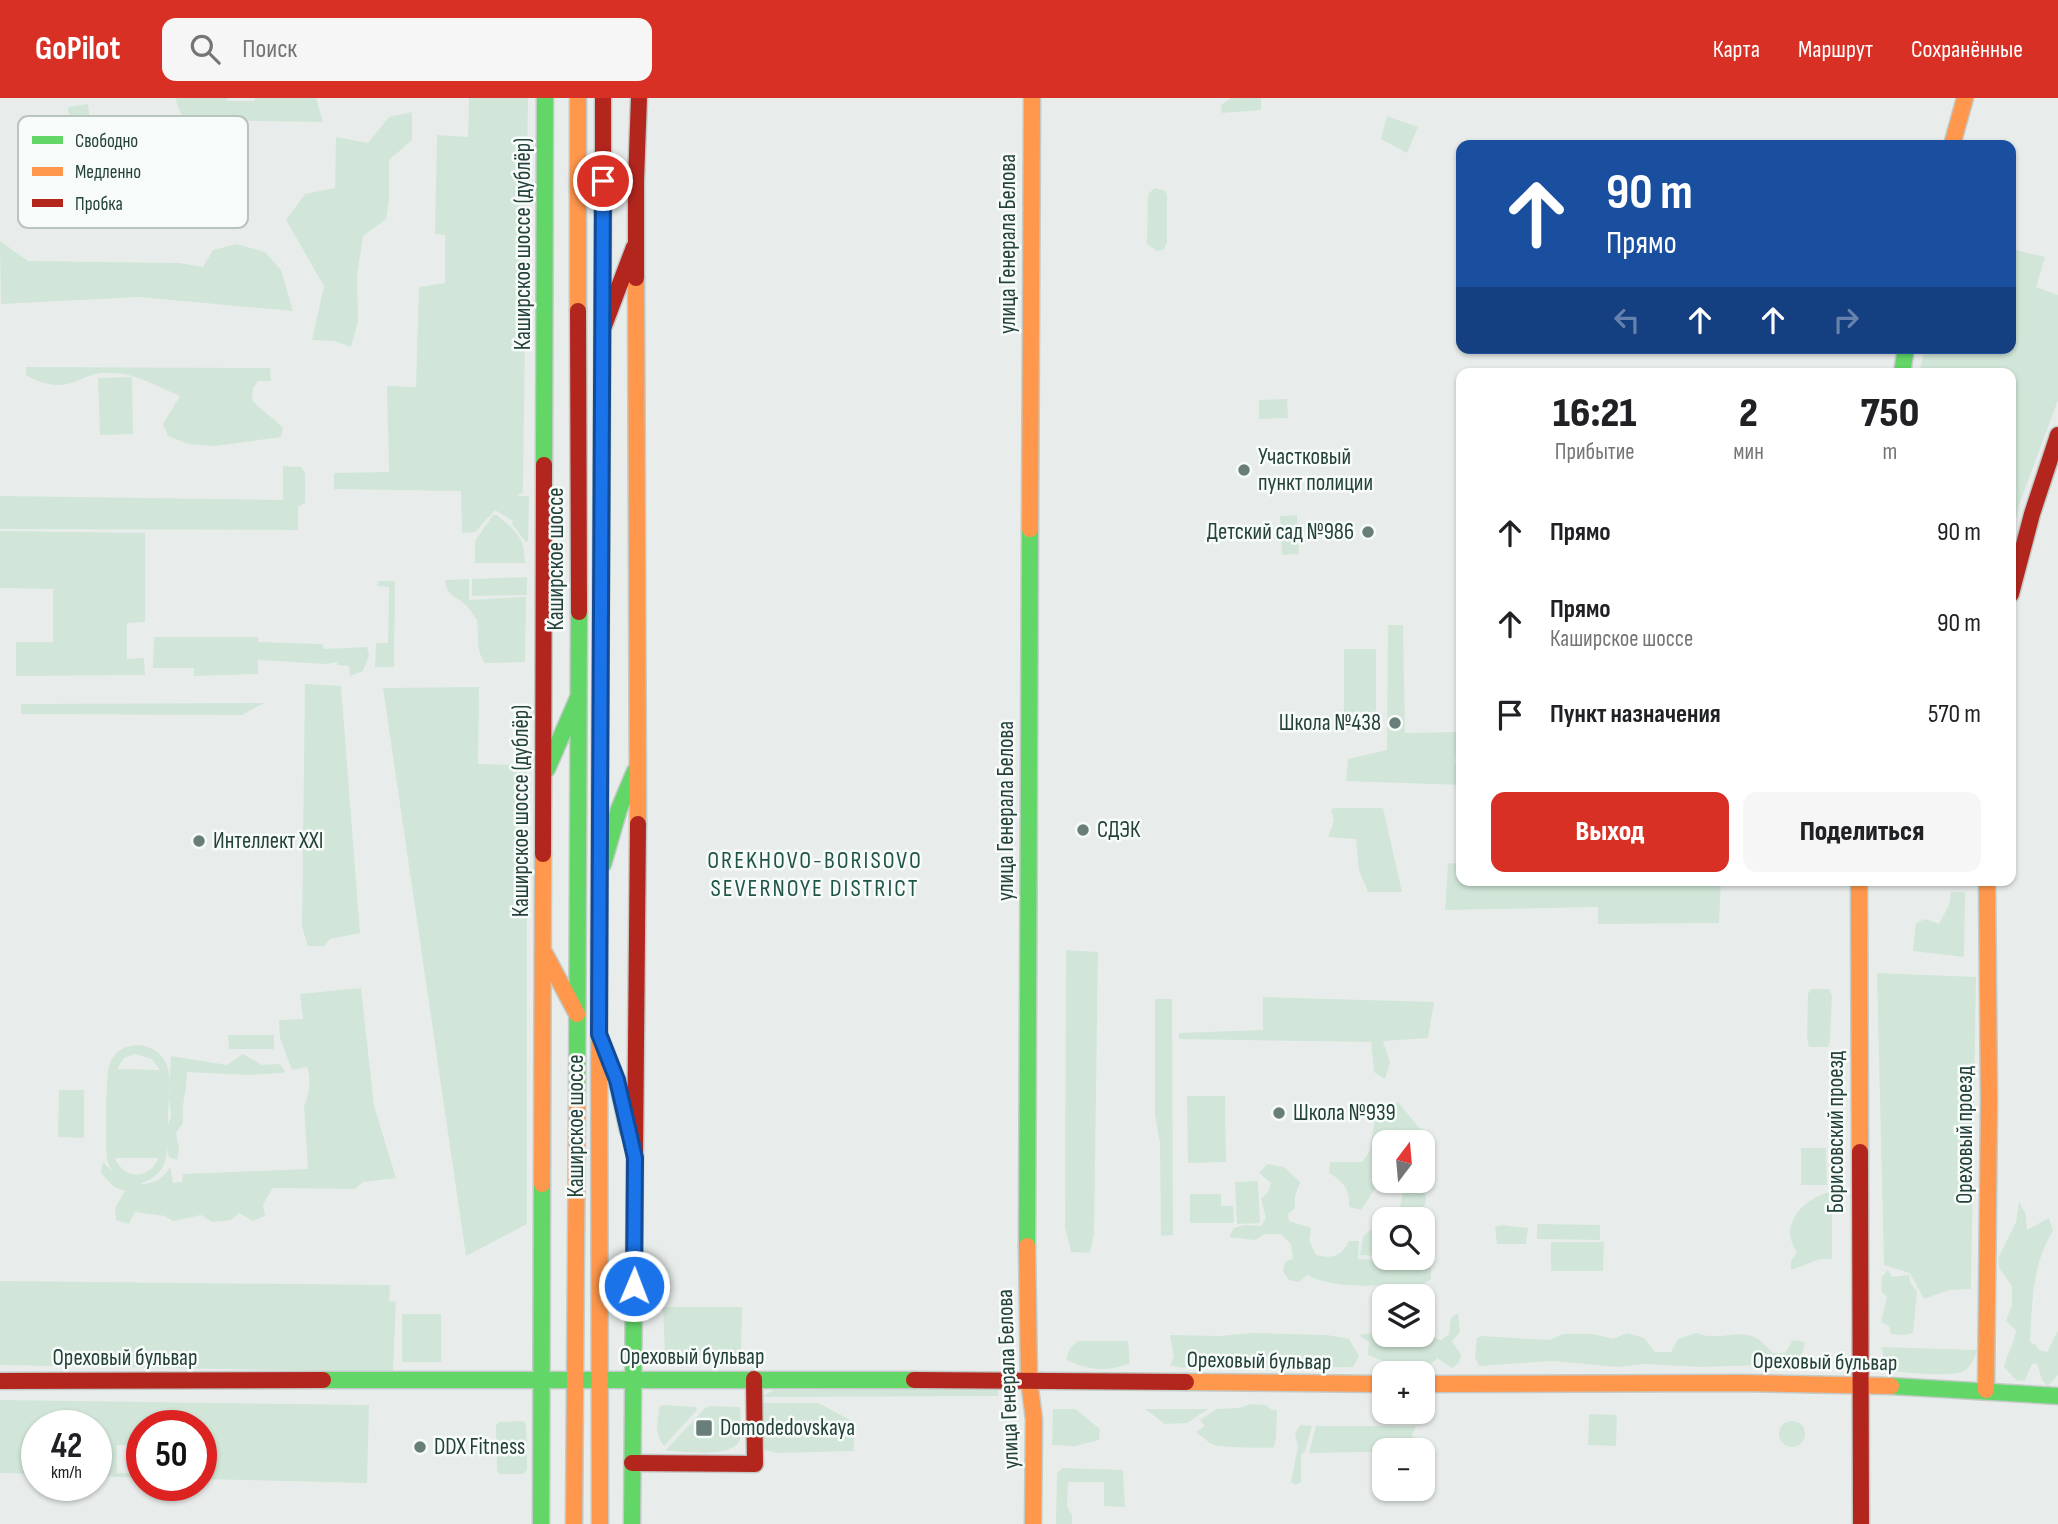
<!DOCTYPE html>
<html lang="ru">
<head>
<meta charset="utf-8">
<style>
	:root { --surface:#fff; --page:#f6f6f6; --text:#202124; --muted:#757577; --accent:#d93025 }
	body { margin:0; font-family:"Sofia Sans Condensed",sans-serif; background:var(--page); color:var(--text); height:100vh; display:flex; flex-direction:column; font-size:26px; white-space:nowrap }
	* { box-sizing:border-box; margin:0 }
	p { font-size:23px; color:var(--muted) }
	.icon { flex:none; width:38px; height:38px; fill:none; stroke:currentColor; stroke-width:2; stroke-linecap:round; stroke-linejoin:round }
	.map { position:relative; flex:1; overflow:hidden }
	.sheet { position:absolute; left:1456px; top:270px; width:560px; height:518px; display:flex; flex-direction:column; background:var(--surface); border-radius:14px; box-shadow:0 2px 5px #0004 }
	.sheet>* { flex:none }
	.guide { position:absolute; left:1456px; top:42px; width:560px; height:214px; border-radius:14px; box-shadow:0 2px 5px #0004; background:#1a4fa0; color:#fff; overflow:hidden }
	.needle { width:46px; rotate:16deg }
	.tools { position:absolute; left:1372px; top:1032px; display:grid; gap:14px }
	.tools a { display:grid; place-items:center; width:63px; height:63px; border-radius:14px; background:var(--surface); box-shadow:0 2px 5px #0004; font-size:35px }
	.speed { position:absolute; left:21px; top:1312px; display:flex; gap:14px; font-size:35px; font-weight:700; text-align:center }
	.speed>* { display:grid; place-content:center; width:91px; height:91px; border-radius:50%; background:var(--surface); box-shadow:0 2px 5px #0004; line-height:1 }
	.speed small { font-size:18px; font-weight:400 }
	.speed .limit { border:10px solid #d22; background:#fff; color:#111 }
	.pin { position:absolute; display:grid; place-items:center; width:60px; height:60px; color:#fff; margin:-30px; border:4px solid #fff; border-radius:50%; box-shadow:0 2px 7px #0007 }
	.me { position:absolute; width:77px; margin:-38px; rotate:1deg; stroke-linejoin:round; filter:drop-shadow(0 0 5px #0008) }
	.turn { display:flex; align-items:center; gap:24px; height:147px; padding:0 35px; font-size:32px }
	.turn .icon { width:91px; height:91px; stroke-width:2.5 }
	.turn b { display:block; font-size:49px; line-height:60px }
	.lanes { display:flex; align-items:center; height:66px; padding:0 35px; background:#0003; justify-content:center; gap:35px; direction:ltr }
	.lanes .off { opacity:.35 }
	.eta { display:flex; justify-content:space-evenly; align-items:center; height:119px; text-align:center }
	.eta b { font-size:42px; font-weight:800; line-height:49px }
	.action { display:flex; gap:14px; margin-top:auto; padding:14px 35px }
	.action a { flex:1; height:80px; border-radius:14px; background:var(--accent); color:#fff; font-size:28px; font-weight:800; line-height:80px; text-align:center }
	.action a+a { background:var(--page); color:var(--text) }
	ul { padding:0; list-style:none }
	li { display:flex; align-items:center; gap:21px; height:91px; padding:0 35px }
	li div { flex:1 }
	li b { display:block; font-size:26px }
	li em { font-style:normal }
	header { display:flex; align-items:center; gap:42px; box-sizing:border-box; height:98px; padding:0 35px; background:var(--accent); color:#fff }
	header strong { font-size:33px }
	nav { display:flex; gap:38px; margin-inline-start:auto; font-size:24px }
	.search { width:490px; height:63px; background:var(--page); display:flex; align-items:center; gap:18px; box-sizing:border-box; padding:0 24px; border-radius:14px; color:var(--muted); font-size:26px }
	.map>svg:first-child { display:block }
	.green { fill:#d1e6d8; fill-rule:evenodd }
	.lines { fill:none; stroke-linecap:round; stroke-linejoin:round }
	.fast-casing { stroke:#c3cbc8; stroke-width:19 }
	.slow-casing { stroke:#c3cbc8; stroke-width:19 }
	.jam-casing { stroke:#c3cbc8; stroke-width:19 }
	.fast { stroke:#63d668; stroke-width:16 }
	.slow { stroke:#ff974d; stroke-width:16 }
	.jam { stroke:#b3261e; stroke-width:16 }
	.route-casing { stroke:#114b97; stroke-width:18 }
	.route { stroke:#1a73e8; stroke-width:12 }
	.poi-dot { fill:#697e78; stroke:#f7fbf9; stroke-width:2.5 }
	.labels { text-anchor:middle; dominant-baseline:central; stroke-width:5; stroke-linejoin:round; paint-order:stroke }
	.street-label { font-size:23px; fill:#24423a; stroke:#f7fbf9 }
	.poi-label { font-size:23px; fill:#24423a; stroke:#f7fbf9; text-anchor:start }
	.neighbourhood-label { font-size:24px; letter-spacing:2px; fill:#1f5548; stroke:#f7fbf9 }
	.key { fill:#f7fbf9; stroke:#b8c4c0; stroke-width:2 }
	.key-label { font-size:19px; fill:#24423a }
</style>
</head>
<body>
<header>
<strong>GoPilot</strong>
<div class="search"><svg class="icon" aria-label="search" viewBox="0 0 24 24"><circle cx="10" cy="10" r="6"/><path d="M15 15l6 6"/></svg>Поиск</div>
<nav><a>Карта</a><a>Маршрут</a><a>Сохранённые</a></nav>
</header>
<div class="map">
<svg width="2058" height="1426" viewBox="0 0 2058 1426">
	<rect width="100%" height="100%" fill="#e8edeb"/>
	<g class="green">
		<polygon points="175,0 227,0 228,3 254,3 255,0 316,0 323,24 183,22"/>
		<polygon points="469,0 528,0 523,394 517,398 529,398 528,444 525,443 512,426 513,423 495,412 475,434 462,435 461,393 334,391 334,375 389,374 387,288 416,289 419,189 445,185 445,137 435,136 437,37 468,39"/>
		<polygon points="1231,0 1261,0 1261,12 1222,15 1221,7"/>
		<polygon points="88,6 93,55 73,57 68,9"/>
		<polygon points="412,14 412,42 389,62 389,102 386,121 363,138 357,178 358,224 351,249 334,243 312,242 324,188 286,122 305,96 335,90 336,39 368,45 389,19"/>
		<polygon points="1387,18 1418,29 1407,55 1381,41"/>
		<polygon points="1155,90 1165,93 1167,97 1167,145 1163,152 1157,153 1147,146 1148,96"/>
		<polygon points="0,143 28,163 179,165 203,169 213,152 237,146 265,154 281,172 293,213 139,199 1,206"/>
		<polygon points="2011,151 2045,159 2036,189 2058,197 2058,302 2019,407 2011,445 2011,275 1919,275 1925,250 2011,250"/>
		<path d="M26,269L270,270L271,283H258L253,290L252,302C261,313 273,319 283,330L281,339L216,348L188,346L168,338L163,326L180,298C153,287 133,273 103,275C90,275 79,284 67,286C53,289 37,284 26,277Z"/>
		<polygon points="132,279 133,336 100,337 98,280"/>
		<polygon points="1287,301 1288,320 1259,321 1259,302"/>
		<polygon points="283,368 301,369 305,375 305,405 298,409 298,432 0,431 0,398 283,402"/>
		<path d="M493,417H497C516,434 524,437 525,465H475V443Z"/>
		<polygon points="1297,417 1299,456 1282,457 1280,418"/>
		<polygon points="0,433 145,435 145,524 127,525 127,561 144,560 145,577 16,578 16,544 53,544 53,491 0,490"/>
		<polygon points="527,479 527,497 472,498 472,481"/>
		<path d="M469,481V502L526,499L525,564L485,565C475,551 479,538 477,522C473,516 468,508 462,504C452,497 447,496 445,482Z"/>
		<polygon points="378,483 395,483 394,569 375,569 376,545 388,545 389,489 377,488"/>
		<polygon points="1388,527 1403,527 1405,635 1459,634 1455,664 1461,666 1461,687 1346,683 1348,661 1387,652"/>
		<polygon points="154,539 258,539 258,544 322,546 324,551 367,549 369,558 363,573 350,578 349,568 337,567 337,564 326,566 258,562 258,576 194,578 194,570 153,570"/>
		<rect x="1344" y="551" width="32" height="63"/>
		<polygon points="305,586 341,588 360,835 330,841 324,848 308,848 302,829"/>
		<polygon points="479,589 478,666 527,667 527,1126 466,1158 383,590"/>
		<polygon points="264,605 242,617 21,616 21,606"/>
		<polygon points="1335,710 1383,710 1402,794 1368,794 1359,772 1356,741 1328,739 1334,723 1331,711"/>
		<polygon points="1448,765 1461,766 1461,782 1721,784 1719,825 1598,826 1598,809 1445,812"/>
		<polygon points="1951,794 1965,794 1964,859 1913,853 1916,825 1925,821 1939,826 1949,807"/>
		<polygon points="1066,852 1098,854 1094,1136 1090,1155 1071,1154 1065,1129"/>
		<polygon points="1877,875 1976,879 1971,1191 1949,1192 1924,1201 1910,1175 1884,1167"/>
		<path d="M361,890L374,1008L396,1080L363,1084L355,1091L273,1090L263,1106L265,1118L253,1123L239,1115L231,1122L212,1124L201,1117L173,1123L165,1118L135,1114L129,1126L116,1122L115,1110L125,1093L114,1089L101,1075L103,1064L114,1075C111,1071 108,1066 107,1061C105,1049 106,978 109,968C117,940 158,941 167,968C173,982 167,1011 168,1027L171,1018L169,996L171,958L227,967L243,956L262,967L280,966L285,973L283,975L249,977L187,974C187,991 181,1008 183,1025L176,1035L179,1051L177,1062L169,1059L167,1051C166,1071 157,1079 140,1086C153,1087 164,1080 170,1069L173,1085L182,1084L183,1076L308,1071L304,1008C310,997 311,980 307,969L292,972L280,940L279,922L303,921L300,896ZM135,956L152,961L160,972L117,971L124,960ZM115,1060H158V1061C149,1082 124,1082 115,1060Z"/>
		<polygon points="1811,891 1829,891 1832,897 1830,942 1828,949 1809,949 1807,941 1808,896"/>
		<polygon points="1263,899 1434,904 1428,940 1383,943 1390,964 1385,981 1374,974 1371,944 1179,941 1179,935 1263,932"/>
		<polygon points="1155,901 1172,901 1173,1137 1161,1138 1160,1045 1155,1017"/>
		<polygon points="228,937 274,937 274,951 229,951"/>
		<polygon points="59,992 84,992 84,1040 58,1039"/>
		<polygon points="1187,998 1225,998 1226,1064 1188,1065"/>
		<path d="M1398,1004L1419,1030L1426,1033L1429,1061L1423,1080V1045H1384V1083H1391L1376,1089L1361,1112L1349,1109C1351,1092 1343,1083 1329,1075L1330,1064H1362L1370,1053L1375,1019Z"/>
		<polygon points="1801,1050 1826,1050 1827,1087 1801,1087"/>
		<path d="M1267,1066L1284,1069L1300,1084L1295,1098V1110L1288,1116L1289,1123L1311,1130L1309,1143L1316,1157C1332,1161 1341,1159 1349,1143H1359L1358,1161C1380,1163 1401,1160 1423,1160V1149L1431,1156V1181L1424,1186C1390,1186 1339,1193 1309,1178L1310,1175L1299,1184L1289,1182L1283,1173L1285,1164L1293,1161L1291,1146L1281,1136H1265L1255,1142L1229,1139L1234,1130L1245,1127L1261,1128L1266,1120L1261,1101L1268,1094L1271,1085L1259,1075Z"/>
		<polygon points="1258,1083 1260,1125 1237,1126 1235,1084"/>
		<polygon points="1405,1083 1422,1083 1426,1100 1422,1122 1412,1122 1399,1114"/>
		<path d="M1832,1093V1161H1820L1791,1172V1163L1797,1154C1777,1127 1804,1100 1832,1093Z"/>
		<polygon points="1190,1096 1221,1096 1221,1108 1233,1108 1234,1125 1190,1125"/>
		<path d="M2019,1104L2026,1117L2027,1132L2049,1120L2053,1133C2032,1166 2032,1206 2030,1244L2036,1247L2039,1252L2047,1254L2058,1232V1277L2048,1288L2042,1282L2037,1265L2032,1266L2025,1282L2017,1283L2004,1269C2007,1256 2014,1246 2016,1232L2006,1223L2012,1207V1188L1999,1170L1998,1160L2016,1124Z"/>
		<polygon points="1537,1126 1600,1127 1600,1142 1537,1141"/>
		<polygon points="1501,1127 1528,1130 1526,1146 1497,1146 1495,1129"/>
		<polygon points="1370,1132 1384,1136 1384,1154 1378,1158 1360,1157 1363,1139"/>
		<polygon points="1551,1144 1604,1144 1603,1173 1551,1173"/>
		<polygon points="1888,1172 1892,1179 1909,1177 1910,1184 1917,1194 1913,1235 1905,1237 1891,1236 1889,1228 1881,1224 1887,1199 1881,1193 1882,1179"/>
		<polygon points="0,1183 390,1187 389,1203 396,1204 393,1274 0,1267"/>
		<polygon points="663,1209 742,1209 741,1259 665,1257"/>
		<path d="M1458,1215L1460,1234L1452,1243L1461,1257L1459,1265L1452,1270L1437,1260C1426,1278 1384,1264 1368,1257L1369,1244L1359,1237L1371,1235C1385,1244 1410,1236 1423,1236C1429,1236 1435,1240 1441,1242L1449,1236L1451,1220Z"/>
		<rect x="402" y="1216" width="39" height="48"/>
		<polygon points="1250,1235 1327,1237 1349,1241 1359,1258 1353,1269 1235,1270 1216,1264 1182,1270 1170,1267 1174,1259 1170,1237 1220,1238"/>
		<path d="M1627,1235L1644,1240L1655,1254H1671L1678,1241L1696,1235C1718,1244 1739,1230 1756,1240C1762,1243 1768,1250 1773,1255H1785L1793,1242L1805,1244L1801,1261L1796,1266L1702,1269L1645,1266L1618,1269L1552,1263L1479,1268L1475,1259L1477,1240L1481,1238L1549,1242L1563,1236H1594L1613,1241Z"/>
		<path d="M1078,1243H1128L1130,1265C1105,1275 1090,1272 1066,1262L1070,1250Z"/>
		<path d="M1882,1249L1977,1252C1975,1260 1970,1271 1962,1274C1949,1279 1903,1275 1889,1272L1884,1267Z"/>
		<polygon points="998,1291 998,1298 761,1299 774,1292"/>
		<polygon points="0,1302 369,1307 367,1385 201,1381 201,1328 142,1328 142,1347 117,1347 117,1375 142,1376 142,1380 96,1378 96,1328 37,1328 37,1376 0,1375"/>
		<polygon points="760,1305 818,1305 854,1324 854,1353 777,1355 765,1352 762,1348"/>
		<path d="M1251,1306L1266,1307L1272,1312H1277L1276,1340L1274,1349C1268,1351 1219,1349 1214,1347C1208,1345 1202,1338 1196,1334L1205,1328L1200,1322L1217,1311L1239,1310Z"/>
		<path d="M662,1307L696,1309L697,1312L664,1348C654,1336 658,1323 659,1309Z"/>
		<path d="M711,1308L740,1309C740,1319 743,1333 740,1342C732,1361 683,1353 665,1353L705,1310Z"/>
		<polygon points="1053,1311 1075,1311 1100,1331 1099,1342 1075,1348 1052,1347"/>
		<polygon points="1145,1311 1208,1311 1187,1325 1165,1326"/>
		<polygon points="1589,1316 1617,1317 1616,1348 1588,1347"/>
		<circle cx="1792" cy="1336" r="13"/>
		<polygon points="523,1323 526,1326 527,1372 523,1376 500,1376 497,1373 496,1327 499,1324"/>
		<polygon points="1300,1327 1312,1328 1305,1353 1301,1357 1301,1384 1296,1387 1291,1384 1298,1348 1295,1336"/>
		<polygon points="1316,1328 1416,1328 1412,1337 1419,1353 1309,1355"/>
		<polygon points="1063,1370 1123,1372 1125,1409 1104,1408 1104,1384 1068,1384 1067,1408 1072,1417 1072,1426 1056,1426 1057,1375"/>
	</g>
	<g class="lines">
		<g class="fast-casing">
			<g id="fast">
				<polyline points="1902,275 1906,250"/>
				<polyline points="544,367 545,0"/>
				<polyline points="547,671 578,600"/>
				<polyline points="603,766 619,711 635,673"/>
				<polyline points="599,844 603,113"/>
				<polyline points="577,1008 579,514"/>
				<polyline points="1027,1148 1030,431"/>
				<polyline points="323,1282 914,1282"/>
				<polyline points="1891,1288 2058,1298"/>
				<polyline points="541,1426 542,1086"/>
				<polyline points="632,1426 635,1058"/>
			</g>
		</g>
		<g class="slow-casing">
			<g id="slow">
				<polyline points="578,0 578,213"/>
				<polyline points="1952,47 1965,0"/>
				<polyline points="636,180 638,726"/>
				<polyline points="1030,431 1032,0"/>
				<polyline points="1859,782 1860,1054"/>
				<polyline points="599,844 600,1426"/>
				<polyline points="545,856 577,916"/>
				<polyline points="601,942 617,982 628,1033"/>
				<polyline points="542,1086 543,756"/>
				<polyline points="1027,1148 1029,1282 1034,1322 1033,1426"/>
				<polyline points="1186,1284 1384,1286"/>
				<polyline points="1423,1286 1741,1285 1891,1288"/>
				<polyline points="1986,1292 1989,1003 1987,782"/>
				<polyline points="574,1426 577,1008"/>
			</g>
		</g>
		<g class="jam-casing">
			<g id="jam">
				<polyline points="603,113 603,0"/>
				<polyline points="636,180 636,82 639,0"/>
				<polyline points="578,213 579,514"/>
				<polyline points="604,228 634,149"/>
				<polyline points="2011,496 2032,416 2058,337"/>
				<polyline points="543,756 544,367"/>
				<polyline points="1860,1054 1861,1426"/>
				<polyline points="635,1058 638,726"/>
				<polyline points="914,1282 1186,1284"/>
				<polyline points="0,1283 323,1282"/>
				<polyline points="632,1365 755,1366 754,1281"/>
			</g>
		</g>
		<use href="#fast" class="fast"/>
		<use href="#slow" class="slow"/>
		<use href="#jam" class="jam"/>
	</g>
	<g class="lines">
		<g class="route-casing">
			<polyline id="route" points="603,83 599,936 617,982 635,1060 634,1188"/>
		</g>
		<use href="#route" class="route"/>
	</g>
	<g class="poi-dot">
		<circle cx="1244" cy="372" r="7"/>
		<circle cx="1368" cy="434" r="7"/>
		<circle cx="1395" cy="625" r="7"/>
		<circle cx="1083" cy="732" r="7"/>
		<circle cx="199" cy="743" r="7"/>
		<circle cx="1279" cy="1015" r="7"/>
		<rect x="695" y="1321" width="18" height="18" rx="3.5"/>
		<circle cx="420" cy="1349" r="7"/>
	</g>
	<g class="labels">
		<g class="street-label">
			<text transform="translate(523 146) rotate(-90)">Каширское шоссе (дублёр)</text>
			<text transform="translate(1008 146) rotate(-90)">улица Генерала Белова</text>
			<text transform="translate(556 461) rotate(-90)">Каширское шоссе</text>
			<text transform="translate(521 713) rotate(-90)">Каширское шоссе (дублёр)</text>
			<text transform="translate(1006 713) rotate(-90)">улица Генерала Белова</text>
			<text transform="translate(576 1028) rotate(-90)">Каширское шоссе</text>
			<text transform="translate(1836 1034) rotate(-90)">Борисовский проезд</text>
			<text transform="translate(1965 1037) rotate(-90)">Ореховый проезд</text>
			<text x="692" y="1259">Ореховый бульвар</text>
			<text x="125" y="1260">Ореховый бульвар</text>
			<text transform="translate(1259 1263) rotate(1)">Ореховый бульвар</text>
			<text transform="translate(1825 1264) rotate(1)">Ореховый бульвар</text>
			<text transform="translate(1008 1281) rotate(-92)">улица Генерала Белова</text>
		</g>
		<g class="poi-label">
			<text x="1258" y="359">Участковый<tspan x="1258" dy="26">пункт полиции</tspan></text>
			<text x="1354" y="434" text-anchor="end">Детский сад №986</text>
			<text x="1381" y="625" text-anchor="end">Школа №438</text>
			<text x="1097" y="732">СДЭК</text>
			<text x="213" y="743">Интеллект XXI</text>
			<text x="1293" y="1015">Школа №939</text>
			<text x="720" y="1330">Domodedovskaya</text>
			<text x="434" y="1349">DDX Fitness</text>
		</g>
		<g class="neighbourhood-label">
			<text x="815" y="762">OREKHOVO-BORISOVO<tspan x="815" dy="28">SEVERNOYE DISTRICT</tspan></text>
		</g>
	</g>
	<rect x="18" y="18" width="230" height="112" rx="10" class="key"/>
	<rect x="32" y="38" width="31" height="8" fill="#63d668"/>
	<rect x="32" y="69" width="31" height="9" fill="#ff974d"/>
	<rect x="32" y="101" width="31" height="8" fill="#b3261e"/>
	<g class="key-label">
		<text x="75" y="49">Свободно</text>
		<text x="75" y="80">Медленно</text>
		<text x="75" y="112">Пробка</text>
	</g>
</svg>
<div class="tools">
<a><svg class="needle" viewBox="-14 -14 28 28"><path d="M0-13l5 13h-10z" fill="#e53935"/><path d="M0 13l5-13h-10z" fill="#757577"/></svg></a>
<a><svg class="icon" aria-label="search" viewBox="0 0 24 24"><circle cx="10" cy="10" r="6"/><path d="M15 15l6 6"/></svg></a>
<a><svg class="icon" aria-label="layers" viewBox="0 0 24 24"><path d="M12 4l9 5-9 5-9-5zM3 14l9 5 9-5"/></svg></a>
<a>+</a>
<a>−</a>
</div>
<div class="speed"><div>42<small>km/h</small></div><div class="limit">50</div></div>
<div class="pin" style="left:603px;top:83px;background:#d93025"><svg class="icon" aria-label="arrive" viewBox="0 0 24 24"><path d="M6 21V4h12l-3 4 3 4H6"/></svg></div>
<svg class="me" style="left:634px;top:1188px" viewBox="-20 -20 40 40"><circle r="17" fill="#1a73e8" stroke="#fff" stroke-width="3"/><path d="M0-11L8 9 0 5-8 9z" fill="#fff"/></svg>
<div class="guide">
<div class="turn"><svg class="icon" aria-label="ahead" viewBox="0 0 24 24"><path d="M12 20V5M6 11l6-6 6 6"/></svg><div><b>90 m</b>Прямо</div></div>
<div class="lanes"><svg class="icon off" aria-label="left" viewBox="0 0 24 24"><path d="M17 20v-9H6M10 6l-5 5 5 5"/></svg><svg class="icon" aria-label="ahead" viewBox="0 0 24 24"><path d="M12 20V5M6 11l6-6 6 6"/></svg><svg class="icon" aria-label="ahead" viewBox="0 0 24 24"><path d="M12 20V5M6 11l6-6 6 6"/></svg><svg class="icon off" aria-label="right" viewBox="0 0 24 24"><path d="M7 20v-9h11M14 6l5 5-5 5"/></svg></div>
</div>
<section class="sheet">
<div class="eta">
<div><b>16:21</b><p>Прибытие</p></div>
<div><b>2</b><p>мин</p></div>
<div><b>750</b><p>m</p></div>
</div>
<ul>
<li><svg class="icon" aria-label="ahead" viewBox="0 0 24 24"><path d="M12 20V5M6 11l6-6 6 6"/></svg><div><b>Прямо</b></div><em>90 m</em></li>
<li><svg class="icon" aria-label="ahead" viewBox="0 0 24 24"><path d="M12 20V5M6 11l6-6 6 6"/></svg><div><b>Прямо</b><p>Каширское шоссе</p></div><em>90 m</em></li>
<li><svg class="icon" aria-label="arrive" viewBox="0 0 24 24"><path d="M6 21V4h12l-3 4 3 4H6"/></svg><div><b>Пункт назначения</b></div><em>570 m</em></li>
</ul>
<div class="action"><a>Выход</a><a>Поделиться</a></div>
</section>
</div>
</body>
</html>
